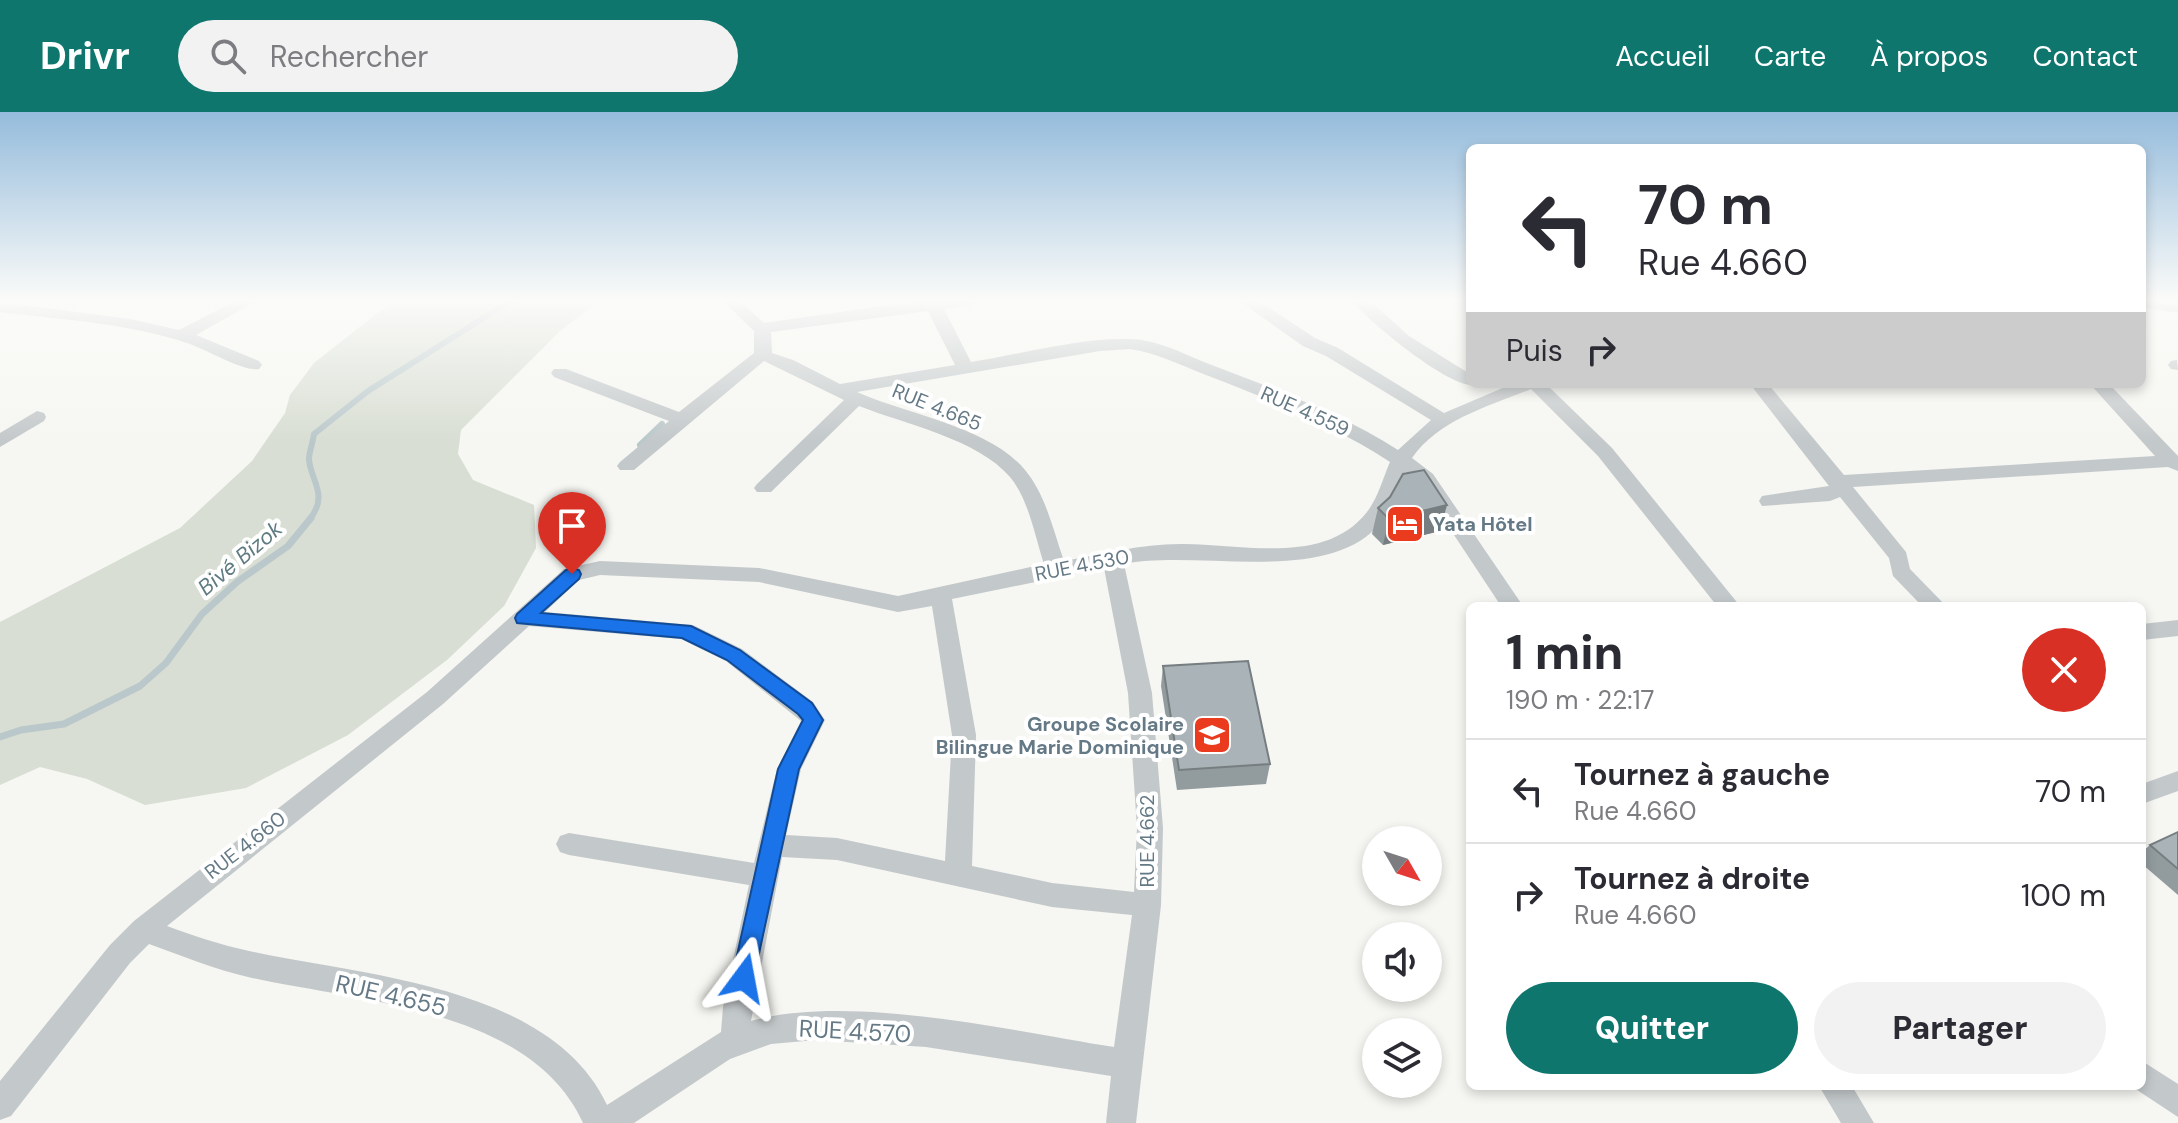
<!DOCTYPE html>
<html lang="fr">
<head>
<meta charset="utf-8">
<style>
	:root { --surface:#fff; --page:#f2f2f3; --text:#2b2b33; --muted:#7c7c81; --line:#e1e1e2; --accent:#0f766e }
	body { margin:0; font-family:"DM Sans",sans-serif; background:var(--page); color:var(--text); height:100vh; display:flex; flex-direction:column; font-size:30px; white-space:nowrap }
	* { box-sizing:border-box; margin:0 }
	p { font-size:26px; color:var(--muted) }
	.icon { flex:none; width:44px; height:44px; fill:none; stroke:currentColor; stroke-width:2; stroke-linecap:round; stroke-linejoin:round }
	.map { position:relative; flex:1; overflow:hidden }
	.panel { position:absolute; left:1466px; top:490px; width:680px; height:488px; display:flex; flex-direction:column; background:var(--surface); border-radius:12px; box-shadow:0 4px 12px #0003 }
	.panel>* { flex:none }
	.guide { position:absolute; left:1466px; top:32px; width:680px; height:244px; border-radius:12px; box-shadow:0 4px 12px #0003; background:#fff; color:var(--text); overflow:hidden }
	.needle { width:52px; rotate:129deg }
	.buttons { position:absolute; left:1362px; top:714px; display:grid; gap:16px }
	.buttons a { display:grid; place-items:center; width:80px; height:80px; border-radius:50%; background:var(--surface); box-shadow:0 4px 12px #0003; font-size:40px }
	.pin { position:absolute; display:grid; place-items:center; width:68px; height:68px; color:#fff; margin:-82px -34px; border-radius:50% 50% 50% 0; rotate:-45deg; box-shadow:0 0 8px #0007 }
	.pin .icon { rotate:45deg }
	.me { position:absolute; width:88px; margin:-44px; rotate:13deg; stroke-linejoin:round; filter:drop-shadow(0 0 6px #0008) }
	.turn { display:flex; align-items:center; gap:28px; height:168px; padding:0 40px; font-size:36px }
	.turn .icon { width:104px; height:104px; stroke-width:2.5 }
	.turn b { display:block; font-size:56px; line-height:68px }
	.then { display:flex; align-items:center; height:76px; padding:0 40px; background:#0003; gap:16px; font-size:30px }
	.round { display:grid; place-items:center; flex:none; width:84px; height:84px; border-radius:42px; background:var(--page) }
	.headline { display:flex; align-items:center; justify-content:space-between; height:136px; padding:0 40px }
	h1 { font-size:48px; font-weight:800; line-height:60px }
	.action { display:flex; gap:16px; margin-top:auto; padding:16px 40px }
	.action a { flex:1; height:92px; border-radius:48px; background:var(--accent); color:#fff; font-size:32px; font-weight:800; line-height:92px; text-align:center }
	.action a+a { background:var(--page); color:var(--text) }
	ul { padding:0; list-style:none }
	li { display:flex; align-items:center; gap:24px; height:104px; padding:0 40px; border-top:2px solid var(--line) }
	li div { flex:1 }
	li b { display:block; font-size:30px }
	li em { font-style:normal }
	header { display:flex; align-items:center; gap:48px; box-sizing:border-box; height:112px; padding:0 40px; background:var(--accent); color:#fff }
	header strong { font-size:38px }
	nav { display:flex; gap:44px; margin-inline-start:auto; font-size:28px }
	.search { width:560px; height:72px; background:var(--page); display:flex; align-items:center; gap:20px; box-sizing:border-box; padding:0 28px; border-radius:44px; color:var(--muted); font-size:30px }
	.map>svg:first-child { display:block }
	.green { fill:#d8ded3 }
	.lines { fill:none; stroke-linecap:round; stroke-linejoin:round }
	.stream-far1 { stroke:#bac8cb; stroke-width:6 }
	.stream { stroke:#bac8cb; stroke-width:7 }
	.street { fill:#c3c8ca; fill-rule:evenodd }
	.wall { fill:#929b9e }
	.shaded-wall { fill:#777e81 }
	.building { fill:#aab4b8; stroke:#777e81; stroke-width:2 }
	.route { fill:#1a73e8; stroke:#114b97; stroke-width:2 }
	.labels { text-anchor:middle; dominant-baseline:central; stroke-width:8; stroke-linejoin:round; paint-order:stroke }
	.street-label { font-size:20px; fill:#647985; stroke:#fff }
	.poi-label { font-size:20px; font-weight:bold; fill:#647985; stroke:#fff; text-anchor:start }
	.water-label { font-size:22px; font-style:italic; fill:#5f7b82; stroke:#fff }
	.near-street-label { font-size:24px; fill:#647985; stroke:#fff }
</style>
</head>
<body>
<header>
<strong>Drivr</strong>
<div class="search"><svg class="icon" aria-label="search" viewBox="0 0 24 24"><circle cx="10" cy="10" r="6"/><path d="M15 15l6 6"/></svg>Rechercher</div>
<nav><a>Accueil</a><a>Carte</a><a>À propos</a><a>Contact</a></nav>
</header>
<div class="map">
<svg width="2178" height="1011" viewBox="0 0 2178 1011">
	<rect width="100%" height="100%" fill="#f6f6f2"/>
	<polygon class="green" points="394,188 600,188 560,219 461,318 458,342 473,368 534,393 536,436 504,494 447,548 348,623 246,676 145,693 87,667 40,655 0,673 0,510 180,416 252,349 285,301 290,283 314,251"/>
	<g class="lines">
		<g class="stream-far1">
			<polyline points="640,333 662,312"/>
			<path d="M309,408C330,383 310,368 309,347C309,340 313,330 314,322L368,279L512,188"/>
		</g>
		<polyline class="stream" points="0,625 21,618 64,612 140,574 166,551 202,502 237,470 288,434 311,406"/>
		<g class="street">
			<path d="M237,188H258L196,223L259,249L262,253L259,257C244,260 207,238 190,232C130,211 63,208 0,200V190L130,207L179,218Z"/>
			<path d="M722,188H739L764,211L923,188H980L972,193L944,197L971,250C1022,242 1077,226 1128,227C1155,227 1180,240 1204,250C1269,275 1339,300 1398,338L1431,308L1326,244L1303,234L1238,188H1257L1315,226L1338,236L1444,301L1512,272H1546L1612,336L1740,494H1717L1598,344L1531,277C1489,294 1438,308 1412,346L1433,362L1523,494H1501L1419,370L1405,360C1398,377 1392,395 1381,410C1330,475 1198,437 1124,452L1152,581L1163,716L1161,793L1136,1011H1106L1111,964L926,935L816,928L771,932L730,947L634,1011H583C530,895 357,890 248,865C214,857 182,844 149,832L130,851L11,1004L0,1008V969L110,833L134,809L427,580L564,457L600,449L759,456L898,484L1044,452C1035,425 1029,388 1010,365C978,327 904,312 859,294L771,380H757L754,376L757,372L844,288L764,249L634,358H620L617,354L620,350L669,309L554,265L551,261L554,257H566L679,300L754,241V219ZM928,199L955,253L840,272L793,248L772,241L771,220ZM1130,237C1156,241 1181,253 1206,263C1268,287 1334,313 1390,350C1383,366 1378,386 1367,400C1324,455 1239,431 1180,432C1141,432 1103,442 1064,449C1053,418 1046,383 1025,358C990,315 906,302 857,280L1100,239ZM1104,456L1128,581L1137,716L1134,780L1052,771L972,754L976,623L952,487ZM600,463L759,470L898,500L932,494L952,623L945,749L837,726L786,723L801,657L825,608L813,590L742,537L693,513L545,500L579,468ZM529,514L681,527L726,549L801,609L777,657L754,751L569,721L560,724L556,732L560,740L569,743L749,773L723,895L721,920L607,993C551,873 363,864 249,839C221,833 194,824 167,814L443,592ZM782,745L837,748L1052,795L1132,803L1114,935C1012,919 849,881 751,909Z"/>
			<path d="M1351,188H1369L1409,224L1470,262V272H1478C1456,283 1367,208 1351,188Z"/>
			<polygon points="2142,188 2178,191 2178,201 2142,195"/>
			<polygon points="2177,248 2178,258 2171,257 2168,253 2171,249"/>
			<polygon points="1750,272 1768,272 1844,363 2155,344 2090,272 2109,272 2178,344 2178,359 2168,355 1853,375 1906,440 1910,457 1946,494 1922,494 1893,464 1889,446 1840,385 1830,389 1762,394 1759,389 1762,384 1829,374"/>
			<polygon points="37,299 44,301 46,305 44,309 0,335 0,321"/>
			<polygon points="2178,508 2178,524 2142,528 2142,512"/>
			<polygon points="2178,659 2178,679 2142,692 2142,672"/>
			<polygon points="2142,949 2178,972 2178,1005 2131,974 2142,974"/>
			<polygon points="1819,974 1852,974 1874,1011 1841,1011"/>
		</g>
	</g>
	<g class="wall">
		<polygon points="1378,396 1440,419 1383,433 1372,422"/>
		<polygon points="1163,554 1270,652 1266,672 1177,678 1161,574"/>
		<polygon points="2178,720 2178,783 2142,752 2142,740 2150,733"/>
	</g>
	<polygon class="shaded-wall" points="1447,393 1440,419 1383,433 1389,407"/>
	<g class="building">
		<polygon points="1424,358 1447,393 1389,407 1378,396 1390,385 1403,362"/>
		<polygon points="1248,549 1270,652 1179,658 1163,554"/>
		<polygon points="2178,720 2178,757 2150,733"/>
	</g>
	<linearGradient id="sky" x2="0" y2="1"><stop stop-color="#95bcdc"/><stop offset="0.57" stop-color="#fbfbf9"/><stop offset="1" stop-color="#fbfbf9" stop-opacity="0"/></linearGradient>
	<rect width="2178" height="330" fill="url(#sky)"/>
	<polygon class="route" points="572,456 579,458 581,462 579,467 541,501 691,514 740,538 812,591 823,608 799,657 752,874 744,877 735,874 732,866 778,657 803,608 798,602 727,548 682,526 517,511 515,506 517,502 566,458"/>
	<defs>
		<g id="hotel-square" transform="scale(2)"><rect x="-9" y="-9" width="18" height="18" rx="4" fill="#ea3b1e" stroke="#fff"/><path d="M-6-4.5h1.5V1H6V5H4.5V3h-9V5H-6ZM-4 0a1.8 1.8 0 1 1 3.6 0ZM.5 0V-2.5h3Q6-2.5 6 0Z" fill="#fff"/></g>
		<g id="school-square" transform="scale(2)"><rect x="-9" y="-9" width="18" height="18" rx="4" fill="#ea3b1e" stroke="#fff"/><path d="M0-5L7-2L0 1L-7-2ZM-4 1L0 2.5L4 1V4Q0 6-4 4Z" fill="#fff"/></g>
	</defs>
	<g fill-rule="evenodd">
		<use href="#hotel-square" x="1405" y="412"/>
		<use href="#school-square" x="1212" y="623"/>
	</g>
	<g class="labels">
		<g class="street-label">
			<text transform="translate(937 295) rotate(22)">RUE 4.665</text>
			<text transform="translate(1305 299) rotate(24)">RUE 4.559</text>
			<text transform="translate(1082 453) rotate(-11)">RUE 4.530</text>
			<text transform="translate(1147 729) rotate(-90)">RUE 4.662</text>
			<text transform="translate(245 733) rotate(-38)">RUE 4.660</text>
		</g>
		<g class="poi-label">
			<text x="1433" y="412">Yata Hôtel</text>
			<text x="1184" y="612" text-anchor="end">Groupe Scolaire<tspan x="1184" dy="23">Bilingue Marie Dominique</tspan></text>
		</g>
		<g class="water-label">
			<text transform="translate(240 446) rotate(-40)">Bivé Bizok</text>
		</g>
		<g class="near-street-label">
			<text transform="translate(391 883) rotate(13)">RUE 4.655</text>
			<text transform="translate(855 919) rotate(3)">RUE 4.570</text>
		</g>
	</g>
</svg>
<div class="buttons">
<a><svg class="needle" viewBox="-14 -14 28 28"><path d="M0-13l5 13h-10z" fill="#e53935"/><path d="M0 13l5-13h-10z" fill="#7c7c81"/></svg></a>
<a><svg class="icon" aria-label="sound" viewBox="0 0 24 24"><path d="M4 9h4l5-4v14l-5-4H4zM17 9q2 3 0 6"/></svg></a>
<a><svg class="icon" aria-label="layers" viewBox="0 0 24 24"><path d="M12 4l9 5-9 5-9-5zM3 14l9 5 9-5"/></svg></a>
</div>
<div class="pin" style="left:572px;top:462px;background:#d93025"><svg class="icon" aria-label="arrive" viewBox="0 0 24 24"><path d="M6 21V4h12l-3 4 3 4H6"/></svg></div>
<svg class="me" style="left:744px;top:866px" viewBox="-20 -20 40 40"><path d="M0-17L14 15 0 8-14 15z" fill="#1a73e8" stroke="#fff" stroke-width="4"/></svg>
<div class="guide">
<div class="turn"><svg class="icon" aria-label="left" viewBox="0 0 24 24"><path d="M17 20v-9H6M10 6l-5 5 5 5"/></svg><div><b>70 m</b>Rue 4.660</div></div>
<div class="then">Puis<svg class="icon" aria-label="right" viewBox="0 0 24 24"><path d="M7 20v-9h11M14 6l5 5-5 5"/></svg></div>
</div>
<section class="panel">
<div class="headline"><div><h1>1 min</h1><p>190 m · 22:17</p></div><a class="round" style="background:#d93025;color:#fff"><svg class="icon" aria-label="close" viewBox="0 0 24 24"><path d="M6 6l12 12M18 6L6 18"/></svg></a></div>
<ul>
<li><svg class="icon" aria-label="left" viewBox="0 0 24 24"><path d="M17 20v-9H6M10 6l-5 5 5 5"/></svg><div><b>Tournez à gauche</b><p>Rue 4.660</p></div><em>70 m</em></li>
<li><svg class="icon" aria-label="right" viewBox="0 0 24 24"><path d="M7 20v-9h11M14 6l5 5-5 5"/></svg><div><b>Tournez à droite</b><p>Rue 4.660</p></div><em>100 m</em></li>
</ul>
<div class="action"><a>Quitter</a><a>Partager</a></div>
</section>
</div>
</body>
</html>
